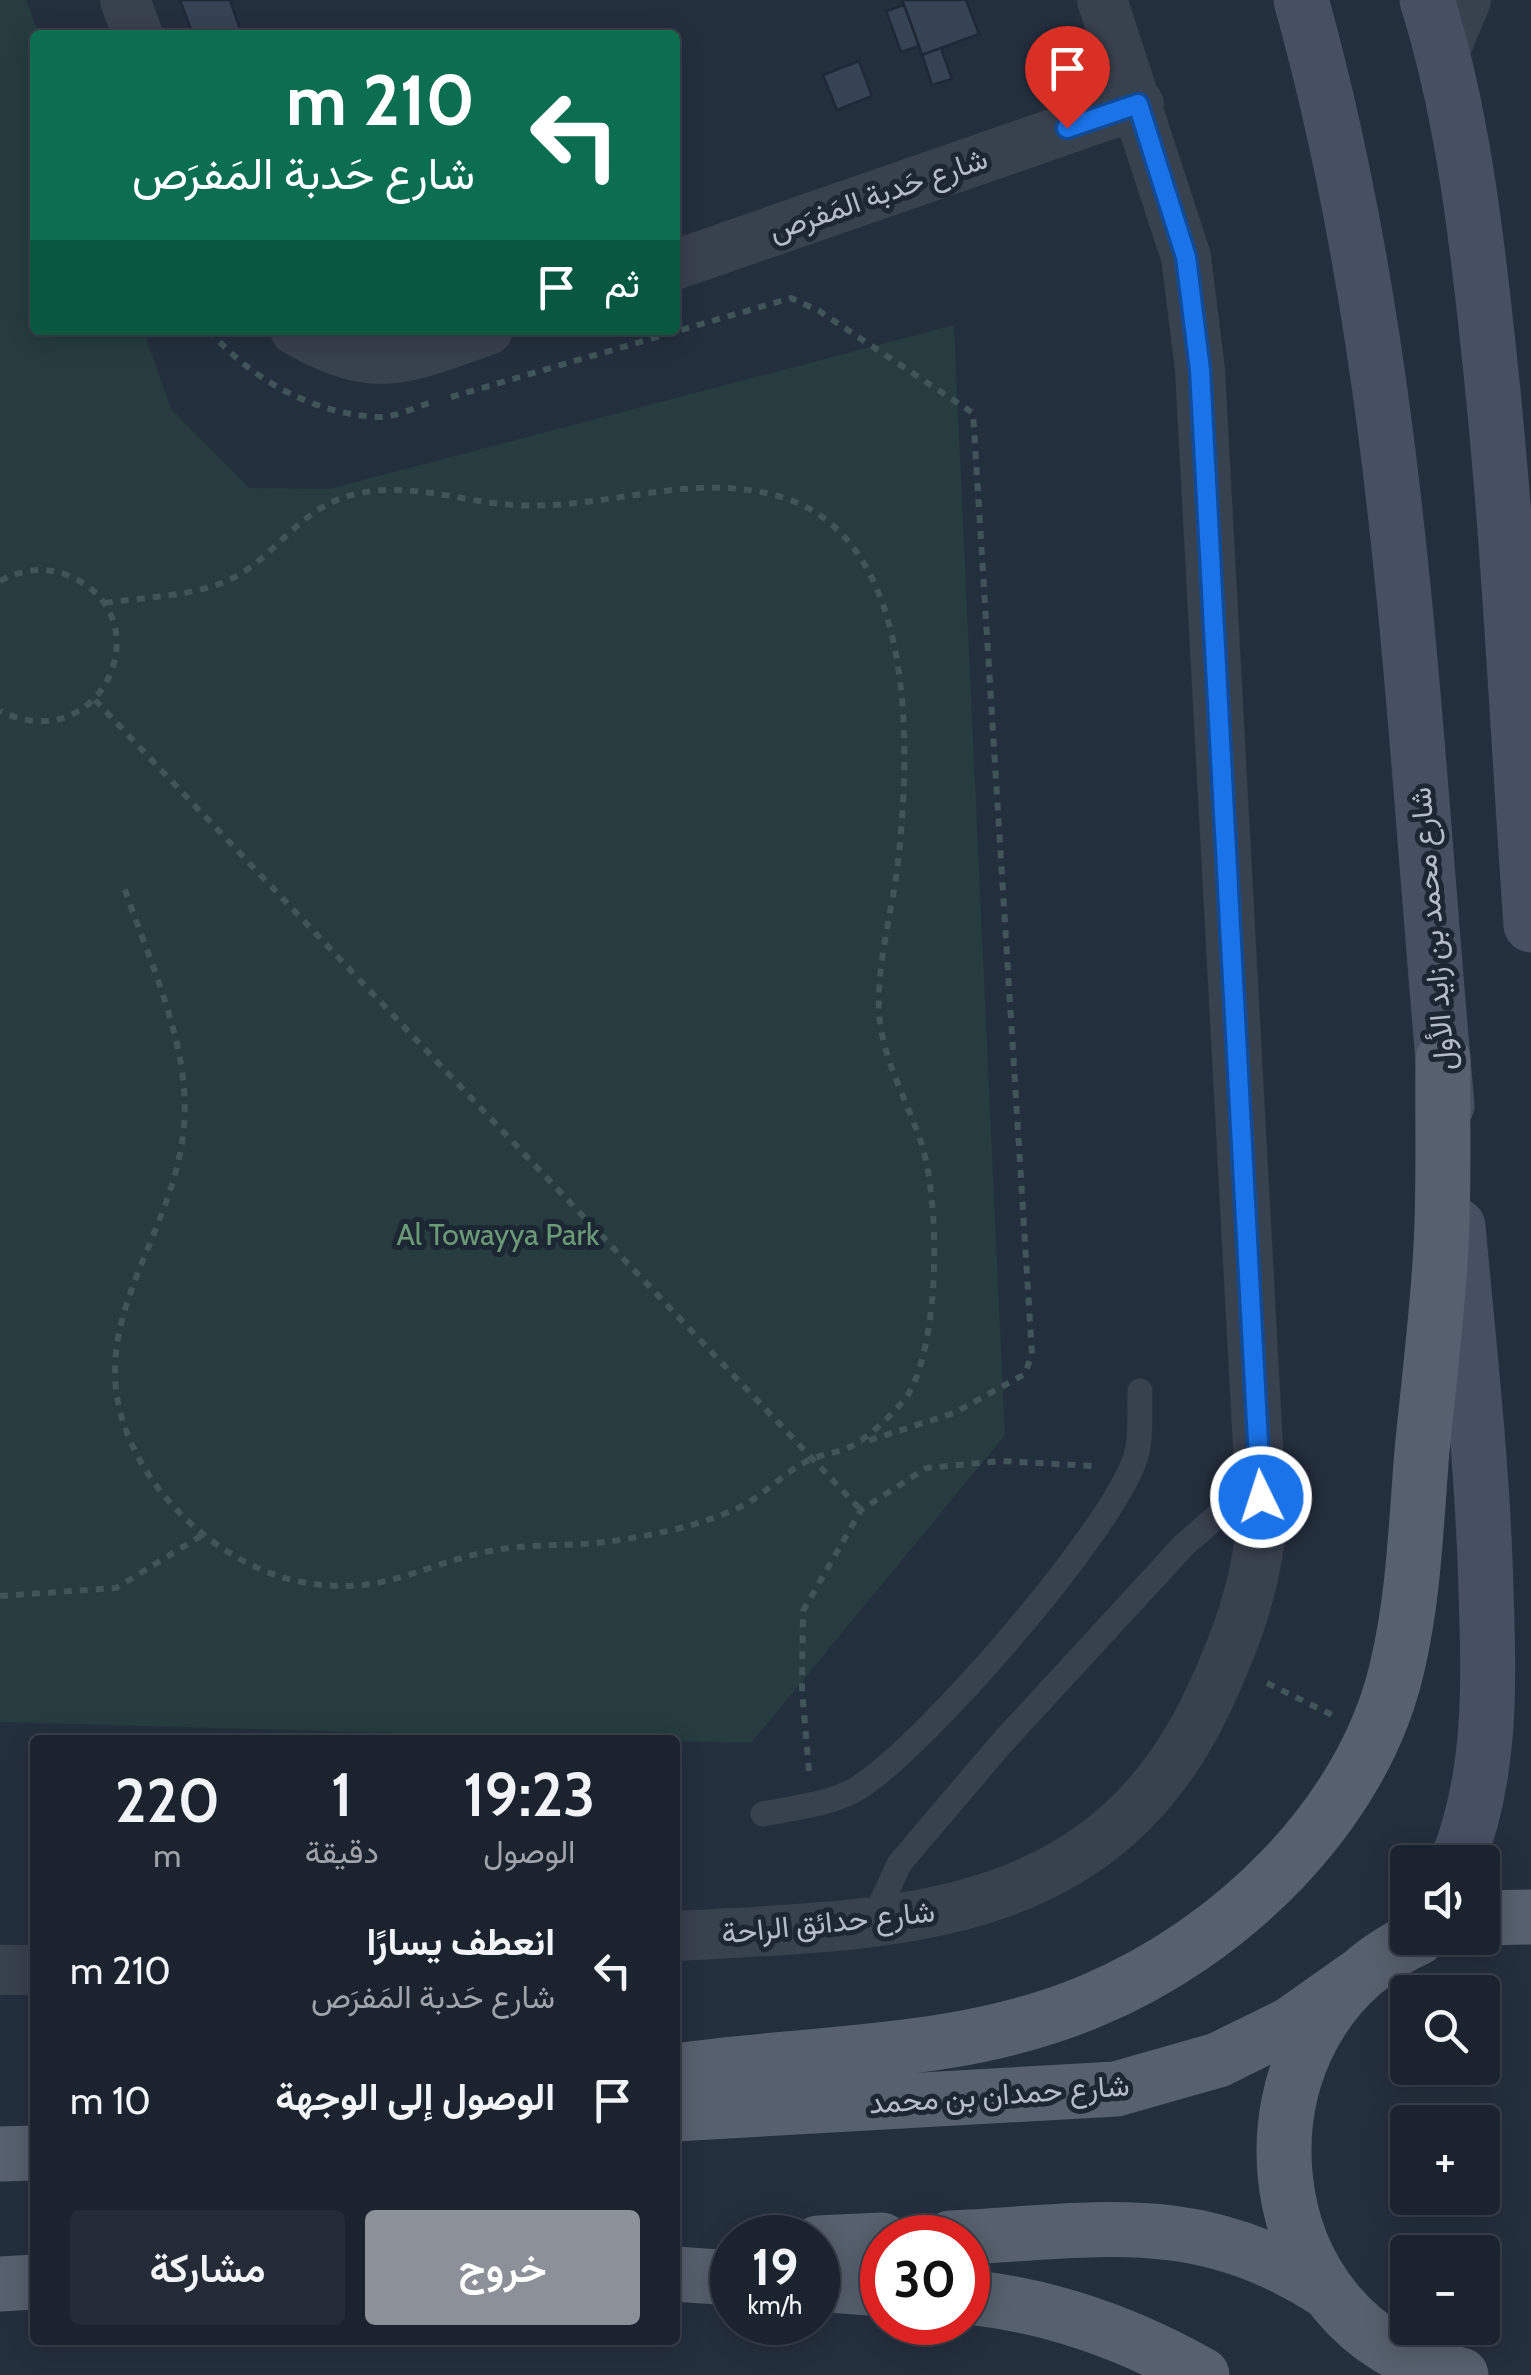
<!DOCTYPE html>
<html lang="ar">
<head>
<meta charset="utf-8">
<style>
	:root { --surface:#1b232e; --page:#242b36; --text:#f1f3f6; --muted:#a0a4aa; --line:#39404a; --accent:#8c9099 }
	body { margin:0; font-family:Cabin,Vazirmatn,sans-serif; background:var(--page); color:var(--text); direction:rtl; height:100vh; display:flex; flex-direction:column; font-size:38px; white-space:nowrap }
	* { box-sizing:border-box; margin:0 }
	p { font-size:32px; color:var(--muted) }
	.icon { flex:none; width:55px; height:55px; fill:none; stroke:currentColor; stroke-width:2; stroke-linecap:round; stroke-linejoin:round }
	.map { position:relative; flex:1; overflow:hidden; direction:ltr }
	.panel { position:absolute; left:30px; top:1735px; width:650px; height:610px; display:flex; flex-direction:column; background:var(--surface); border-radius:10px; box-shadow:0 5px 25px #0003,0 0 0 2px var(--line); direction:rtl }
	.panel>* { flex:none }
	.guide { position:absolute; left:30px; top:30px; width:650px; height:305px; border-radius:10px; box-shadow:0 5px 25px #0003,0 0 0 2px var(--line); direction:rtl; background:#0b6e4f; color:#fff; overflow:hidden }
	.tools { position:absolute; left:1390px; top:1845px; display:grid; gap:20px }
	.tools a { display:grid; place-items:center; width:110px; height:110px; border-radius:10px; background:var(--surface); box-shadow:0 5px 25px #0003,0 0 0 2px var(--line); font-size:50px }
	.speed { position:absolute; left:710px; top:2215px; display:flex; gap:20px; font-size:50px; font-weight:700; text-align:center }
	.speed>* { display:grid; place-content:center; width:130px; height:130px; border-radius:50%; background:var(--surface); box-shadow:0 5px 25px #0003,0 0 0 2px var(--line); line-height:1 }
	.speed small { font-size:25px; font-weight:400 }
	.speed .limit { border:15px solid #d22; background:#fff; color:#111 }
	.pin { position:absolute; display:grid; place-items:center; width:85px; height:85px; color:#fff; margin:-102px -42px; border-radius:50% 50% 50% 0; rotate:-45deg; box-shadow:0 0 10px #0007 }
	.pin .icon { rotate:45deg }
	.me { position:absolute; width:110px; margin:-55px; rotate:356deg; stroke-linejoin:round; filter:drop-shadow(0 0 8px #0008) }
	.turn { display:flex; align-items:center; gap:35px; height:210px; padding:0 40px; font-size:45px }
	.turn .icon { width:130px; height:130px; stroke-width:2.5 }
	.turn b { display:block; font-size:70px; line-height:85px }
	.then { display:flex; align-items:center; height:95px; padding:0 40px; background:#0003; gap:20px; font-size:38px }
	.eta { display:flex; justify-content:space-evenly; align-items:center; height:170px; text-align:center }
	.eta b { font-size:60px; font-weight:600; line-height:70px }
	.action { display:flex; gap:20px; margin-top:auto; padding:20px 40px }
	.action a { flex:1; height:115px; border-radius:10px; background:var(--accent); color:#fff; font-size:40px; font-weight:600; line-height:115px; text-align:center }
	.action a+a { background:var(--page); color:var(--text) }
	ul { padding:0; list-style:none }
	li { display:flex; align-items:center; gap:30px; height:130px; padding:0 40px }
	li div { flex:1 }
	li b { display:block; font-size:38px }
	li em { font-style:normal }
	.map>svg:first-child { display:block }
	.green { fill:#263c3f }
	.building { fill:#364354; stroke:#1f2835; stroke-width:2.5 }
	.lines { fill:none; stroke-linecap:round; stroke-linejoin:round }
	.path { stroke:#3f5557; stroke-width:6; stroke-dasharray:8 8; stroke-linecap:butt }
	.service { stroke:#38414e; stroke-width:25 }
	.minor { stroke:#38414e; stroke-width:50 }
	.secondary { stroke:#465061; stroke-width:55 }
	.primary { stroke:#56606e; stroke-width:55 }
	.route-casing { stroke:#114b97; stroke-width:25 }
	.route { stroke:#1a73e8; stroke-width:18 }
	.labels { text-anchor:middle; dominant-baseline:central; stroke-width:10; stroke-linejoin:round; paint-order:stroke }
	.street-label { font-size:30px; fill:#b4bcc9; stroke:#1d2633 }
	.park-label { font-size:30px; fill:#6b9a76; stroke:#1d2633 }
</style>
</head>
<body>
<div class="map">
<svg width="1531" height="2375" viewBox="0 0 1531 2375">
	<rect width="100%" height="100%" fill="#242f3e"/>
	<polygon class="green" points="0,0 26,0 39,35 35,35 35,330 143,330 171,409 249,488 329,489 954,325 1005,1435 751,1743 0,1722"/>
	<g class="building">
		<polygon points="180,0 230,0 242,35 193,35"/>
		<polygon points="902,0 966,0 979,34 922,55"/>
		<polygon points="904,5 919,46 901,52 886,11"/>
		<polygon points="941,48 952,79 932,85 922,55"/>
		<polygon points="859,61 872,96 837,110 823,75"/>
	</g>
	<g class="lines">
		<g class="path">
			<path d="M209,330C249,378 313,414 377,417C393,418 414,408 429,403"/>
			<polyline points="451,397 791,298 819,311 973,413 1032,1354 1025,1374 954,1413 861,1443"/>
			<path d="M0,581C22,570 43,566 67,575C166,614 103,761 0,711"/>
			<path d="M105,603C150,596 203,597 242,573C278,550 300,513 342,498C400,478 455,501 513,505C605,511 687,471 778,496C920,535 911,755 897,870C891,916 877,964 879,1011C881,1057 908,1102 922,1145C940,1204 940,1339 909,1393C898,1410 870,1436 852,1446C838,1453 821,1454 807,1461C784,1473 765,1494 742,1506C702,1526 650,1536 605,1542C569,1547 532,1543 496,1550C418,1564 383,1599 297,1581C239,1569 179,1523 147,1472C62,1338 172,1253 184,1127C191,1045 149,961 123,884"/>
			<polyline points="95,700 861,1510"/>
			<polyline points="0,1596 116,1588 204,1534"/>
			<polyline points="1267,1683 1332,1715"/>
			<polyline points="809,1771 802,1689 803,1611 861,1510 926,1468 1001,1461 1093,1466"/>
		</g>
		<g class="service">
			<path d="M763,1814C792,1808 833,1804 858,1788C925,1746 1110,1533 1135,1459C1142,1439 1139,1412 1140,1391"/>
			<polyline points="872,1923 899,1864 1000,1745 1184,1545 1221,1513 1261,1497"/>
		</g>
		<g class="minor">
			<polyline points="125,0 138,35"/>
			<polyline points="1444,53 1466,0"/>
			<polyline points="675,265 1139,104"/>
			<path d="M295,330C377,377 404,359 488,330"/>
			<path d="M675,1936C893,1924 1101,1928 1208,1701C1236,1641 1256,1587 1262,1521L1200,370L1186,257L1102,0"/>
			<polyline points="0,1970 35,1970"/>
		</g>
		<g class="secondary">
			<path d="M1301,0C1402,360 1413,735 1447,1105"/>
			<path d="M1427,0C1461,108 1475,223 1487,335C1509,531 1517,728 1531,925"/>
			<path d="M1457,1862C1492,1775 1489,1683 1486,1591C1483,1469 1469,1348 1458,1226"/>
		</g>
		<g class="primary">
			<polyline points="1482,1918 1531,1917"/>
			<path d="M1418,1938C1222,2026 1245,2333 1461,2375"/>
			<path d="M675,2071C814,2051 958,2057 1091,2001C1228,1944 1362,1818 1397,1668C1414,1597 1416,1524 1422,1451C1428,1389 1436,1326 1440,1263C1445,1196 1442,1127 1443,1059"/>
			<polyline points="675,2114 1116,2089 1218,2060 1291,2024 1356,1978"/>
			<polyline points="0,2154 35,2153"/>
			<path d="M950,2238C1095,2231 1198,2207 1328,2292"/>
			<polyline points="818,2243 882,2240"/>
			<polyline points="675,2274 732,2278"/>
			<polyline points="0,2284 35,2282"/>
			<polyline points="818,2284 882,2289"/>
			<path d="M968,2297C1052,2306 1128,2333 1202,2375"/>
		</g>
	</g>
	<g class="lines">
		<g class="route-casing">
			<polyline id="route" points="1067,128 1138,104 1186,257 1200,370 1261,1497"/>
		</g>
		<use href="#route" class="route"/>
	</g>
	<g class="labels">
		<g class="street-label">
			<text transform="translate(878 194) rotate(-19)">شارع حَدبة المَفرَص</text>
			<text transform="translate(1432 929) rotate(-95)">شارع محمد بن زايد الأول</text>
			<text transform="translate(828 1922) rotate(-6)">شارع حدائق الراحة</text>
			<text transform="translate(999 2094) rotate(-4)">شارع حمدان بن محمد</text>
		</g>
		<g class="park-label">
			<text x="498" y="1234">Al Towayya Park</text>
		</g>
	</g>
</svg>
<div class="tools">
<a><svg class="icon" aria-label="sound" viewBox="0 0 24 24"><path d="M4 9h4l5-4v14l-5-4H4zM17 9q2 3 0 6"/></svg></a>
<a><svg class="icon" aria-label="search" viewBox="0 0 24 24"><circle cx="10" cy="10" r="6"/><path d="M15 15l6 6"/></svg></a>
<a>+</a>
<a>−</a>
</div>
<div class="speed"><div>19<small>km/h</small></div><div class="limit">30</div></div>
<div class="pin" style="left:1067px;top:128px;background:#d93025"><svg class="icon" aria-label="arrive" viewBox="0 0 24 24"><path d="M6 21V4h12l-3 4 3 4H6"/></svg></div>
<svg class="me" style="left:1261px;top:1497px" viewBox="-20 -20 40 40"><circle r="17" fill="#1a73e8" stroke="#fff" stroke-width="3"/><path d="M0-11L8 9 0 5-8 9z" fill="#fff"/></svg>
<div class="guide">
<div class="turn"><svg class="icon" aria-label="left" viewBox="0 0 24 24"><path d="M17 20v-9H6M10 6l-5 5 5 5"/></svg><div><b>210 m</b>شارع حَدبة المَفرَص</div></div>
<div class="then">ثم<svg class="icon" aria-label="arrive" viewBox="0 0 24 24"><path d="M6 21V4h12l-3 4 3 4H6"/></svg></div>
</div>
<section class="panel">
<div class="eta">
<div><b>19:23</b><p>الوصول</p></div>
<div><b>1</b><p>دقيقة</p></div>
<div><b>220</b><p>m</p></div>
</div>
<ul>
<li><svg class="icon" aria-label="left" viewBox="0 0 24 24"><path d="M17 20v-9H6M10 6l-5 5 5 5"/></svg><div><b>انعطف يسارًا</b><p>شارع حَدبة المَفرَص</p></div><em>210 m</em></li>
<li><svg class="icon" aria-label="arrive" viewBox="0 0 24 24"><path d="M6 21V4h12l-3 4 3 4H6"/></svg><div><b>الوصول إلى الوجهة</b></div><em>10 m</em></li>
</ul>
<div class="action"><a>خروج</a><a>مشاركة</a></div>
</section>
</div>
</body>
</html>
